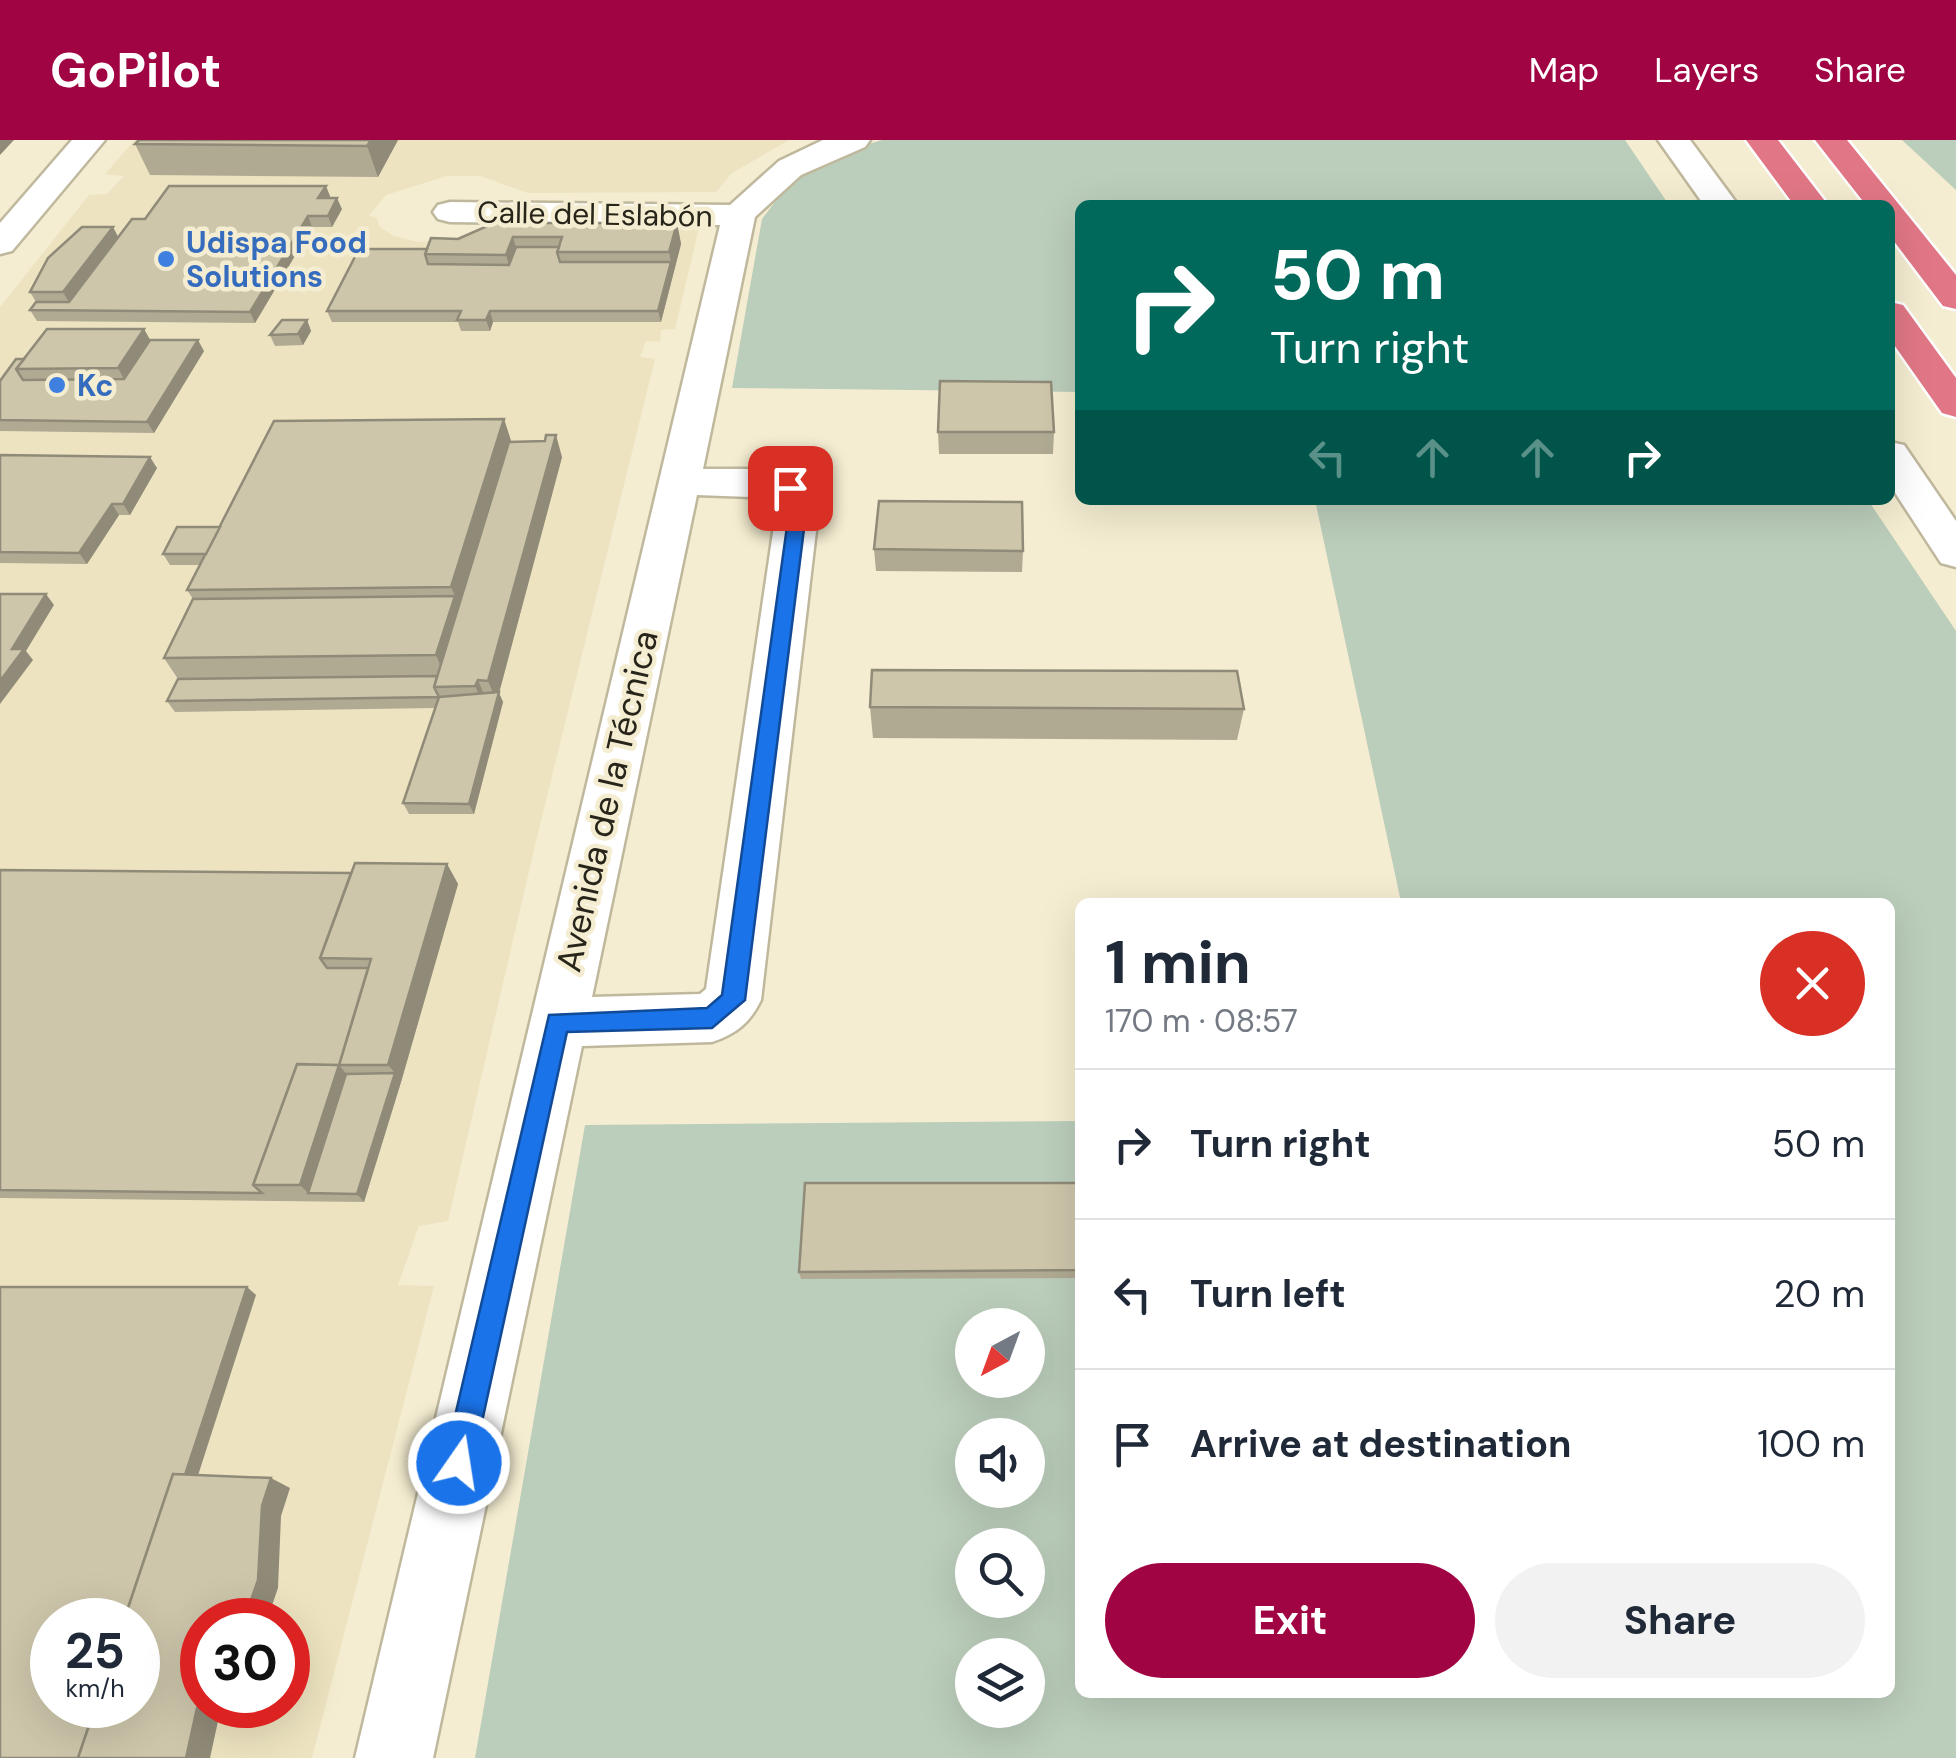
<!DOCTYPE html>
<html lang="en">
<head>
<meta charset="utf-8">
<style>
	:root { --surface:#fff; --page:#f2f2f3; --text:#1f2937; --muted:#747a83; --line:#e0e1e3; --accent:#a00443 }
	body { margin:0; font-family:"DM Sans",sans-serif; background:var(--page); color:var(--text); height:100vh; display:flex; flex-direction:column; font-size:38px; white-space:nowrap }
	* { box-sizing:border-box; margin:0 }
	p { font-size:32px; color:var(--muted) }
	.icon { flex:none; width:55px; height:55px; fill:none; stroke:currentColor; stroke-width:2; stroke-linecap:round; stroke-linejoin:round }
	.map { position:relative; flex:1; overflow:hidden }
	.panel { position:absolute; left:1075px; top:758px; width:820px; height:800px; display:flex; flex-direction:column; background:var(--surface); border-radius:15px; box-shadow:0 10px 40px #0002 }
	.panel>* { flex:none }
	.banner { position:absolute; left:1075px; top:60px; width:820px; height:305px; border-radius:15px; box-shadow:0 10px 40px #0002; background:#00695c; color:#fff; overflow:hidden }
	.needle { width:65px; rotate:221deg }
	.tools { position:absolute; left:955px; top:1168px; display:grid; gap:20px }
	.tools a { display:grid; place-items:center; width:90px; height:90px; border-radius:50%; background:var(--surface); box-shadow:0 10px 40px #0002; font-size:50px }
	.speed { position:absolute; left:30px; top:1458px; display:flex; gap:20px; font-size:50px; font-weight:700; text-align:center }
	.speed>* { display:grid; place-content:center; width:130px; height:130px; border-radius:50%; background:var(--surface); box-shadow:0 10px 40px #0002; line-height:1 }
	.speed small { font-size:25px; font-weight:400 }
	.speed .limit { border:15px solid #d22; background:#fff; color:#111 }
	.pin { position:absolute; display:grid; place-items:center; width:85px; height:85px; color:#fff; margin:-42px; border-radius:20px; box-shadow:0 5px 15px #0006 }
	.me { position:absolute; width:110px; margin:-55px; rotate:13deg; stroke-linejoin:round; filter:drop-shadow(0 0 8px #0008) }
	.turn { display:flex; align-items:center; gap:35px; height:210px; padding:0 30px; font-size:45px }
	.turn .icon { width:130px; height:130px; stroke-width:2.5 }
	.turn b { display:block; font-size:70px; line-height:85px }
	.lanes { display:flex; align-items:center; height:95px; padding:0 30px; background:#0003; justify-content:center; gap:50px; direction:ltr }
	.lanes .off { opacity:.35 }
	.round { display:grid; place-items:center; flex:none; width:105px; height:105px; border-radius:52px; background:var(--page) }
	.head { display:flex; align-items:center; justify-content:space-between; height:170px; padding:0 30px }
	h1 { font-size:60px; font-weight:700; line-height:75px }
	.button { display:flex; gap:20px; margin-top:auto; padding:20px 30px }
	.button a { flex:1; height:115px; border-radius:60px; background:var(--accent); color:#fff; font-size:40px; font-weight:700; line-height:115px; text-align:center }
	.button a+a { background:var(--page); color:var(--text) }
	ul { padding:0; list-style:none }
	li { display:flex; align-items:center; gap:30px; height:150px; padding:0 30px; border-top:2px solid var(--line) }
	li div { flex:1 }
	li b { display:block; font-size:38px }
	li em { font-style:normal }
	header { display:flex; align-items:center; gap:60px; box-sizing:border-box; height:140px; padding:0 50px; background:var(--accent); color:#fff }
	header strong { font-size:48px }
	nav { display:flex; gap:55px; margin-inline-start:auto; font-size:35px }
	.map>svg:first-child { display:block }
	.built { fill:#ede3c0; fill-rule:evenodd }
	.green { fill:#bbcdbb; fill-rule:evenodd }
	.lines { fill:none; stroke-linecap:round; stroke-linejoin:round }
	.street-casing { stroke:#bfb89d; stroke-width:5 }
	.secondary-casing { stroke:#bfb89d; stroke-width:5 }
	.highway-casing { stroke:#fff; stroke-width:5 }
	.street { fill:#fff; fill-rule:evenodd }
	.secondary { fill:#fff; fill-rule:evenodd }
	.highway { fill:#e17786; fill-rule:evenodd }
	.wall { fill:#b0aa93 }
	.shaded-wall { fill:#908b78 }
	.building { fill:#cdc6ab; stroke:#908b78; stroke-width:2.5 }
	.route { fill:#1a73e8; stroke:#114b97; stroke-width:2.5 }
	.shop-dot { fill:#3f7fe0; stroke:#f4edd1; stroke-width:4 }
	.labels { text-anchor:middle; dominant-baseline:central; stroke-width:9; stroke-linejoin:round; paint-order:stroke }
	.far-street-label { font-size:30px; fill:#27241a; stroke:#f4edd1 }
	.far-shop-label { font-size:30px; font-weight:bold; fill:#366cbe; stroke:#f4edd1; text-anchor:start }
	.street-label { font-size:35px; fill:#27241a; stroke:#f4edd1 }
</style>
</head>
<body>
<header>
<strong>GoPilot</strong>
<nav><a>Map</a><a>Layers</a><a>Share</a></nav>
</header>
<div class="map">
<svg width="1956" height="1618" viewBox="0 0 1956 1618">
	<rect width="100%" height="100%" fill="#f4edd1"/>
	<path class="built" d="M135,0H789L732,33L716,52L528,53L480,36H447L386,55L369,76L376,77L380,87L394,96L418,102L579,86L699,88L675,189L661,190L660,202L646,201L640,217L655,219L536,701L448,1081L419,1086L398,1145L434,1146L312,1618H0V167L89,55L107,54L124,36L105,34ZM52,1480H138V1565H52ZM202,1480H288V1565H202Z"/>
	<g class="green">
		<polygon points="882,0 1625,0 1669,65 1080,65 1080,252 732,248 762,79 787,46 835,14"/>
		<polygon points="1902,0 1956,0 1956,50"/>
		<path d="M1315,360H1868L1956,491V1618H475L585,985L1080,981V1552H1890V762H1401ZM972,1185H1028V1240H972ZM972,1295H1028V1350H972ZM972,1405H1028V1460H972ZM972,1515H1028V1570H972Z"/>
	</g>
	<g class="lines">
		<g class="street-casing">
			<g id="street">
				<polygon points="72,0 105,0 12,111 0,114 0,83"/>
				<path d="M823,0H870L865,7L801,35L755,77L703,329H759L805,339L819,365L761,860C750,883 736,894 712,902L582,906L433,1618H355L720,85L450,82L438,79L433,72L438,65L450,62L730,65L779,21ZM697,355L774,358L777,365L706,849L700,854L592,857Z"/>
			</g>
		</g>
		<g class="secondary-casing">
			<g id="secondary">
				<polygon points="1658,0 1690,0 1738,65 1704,65"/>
				<polygon points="1890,302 1904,305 1956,381 1956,427 1941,423 1890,345"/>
			</g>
		</g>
		<g class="highway-casing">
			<g id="highway">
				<polygon points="1746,0 1778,0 1828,65 1794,65"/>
				<polygon points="1815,0 1847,0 1956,135 1956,169 1943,166 1890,96 1890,65 1866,65"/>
				<polygon points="1890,162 1903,165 1956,238 1956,277 1942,273 1890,199"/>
			</g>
		</g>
		<use href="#street" class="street"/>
		<use href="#secondary" class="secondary"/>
		<use href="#highway" class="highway"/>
	</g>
	<g class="wall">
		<polygon points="398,0 378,37 150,35 135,4"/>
		<polygon points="330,56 329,58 342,69 332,87 312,87 255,183 37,181 30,170 36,162 30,152 118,97 145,79"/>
		<polygon points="677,83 681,104 661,182 493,182 490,191 461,191 458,182 332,182 327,171 427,109 458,99"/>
		<polygon points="307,180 311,191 303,205 275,206 270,195"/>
		<polygon points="144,189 150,200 204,211 154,293 0,291 0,241 24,219"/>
		<polygon points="504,279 511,301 562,317 499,553 503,562 474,674 409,674 403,663 435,568 175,572 167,561 178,539 164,518 193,459 187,450 200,425 170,425 163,414 220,387"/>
		<polygon points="938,292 1054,292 1053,314 939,314"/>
		<polygon points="0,315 157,328 130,375 119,375 87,424 0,423"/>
		<polygon points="874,409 1023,411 1022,432 876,431"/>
		<polygon points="870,567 1244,569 1237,600 873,598"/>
		<polygon points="447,724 458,744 401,942 364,1062 0,1058 0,730 351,733"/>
		<polygon points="1080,1043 1080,1138 801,1139 799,1132"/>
	</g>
	<g class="shaded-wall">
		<polygon points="0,0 14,0 0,15"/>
		<polygon points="371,0 398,0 378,37 367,6"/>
		<polygon points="326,46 330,56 323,69 318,58"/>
		<polygon points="337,58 342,69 332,87 328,76"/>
		<polygon points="308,76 312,87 255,183 250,172"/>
		<polygon points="677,83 681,104 661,182 658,171 671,122 669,112"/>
		<polygon points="113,87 124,108 74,171 63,152"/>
		<polygon points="513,97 519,118 512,136 506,115"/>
		<polygon points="490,171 493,182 490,191 486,180"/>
		<polygon points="307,180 311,191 303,205 298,194"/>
		<polygon points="144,189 156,211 130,250 118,228"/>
		<polygon points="198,200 204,211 154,293 147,282"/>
		<polygon points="504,279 517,320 445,536 436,515 455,456 451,447"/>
		<polygon points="556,295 562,317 499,553 503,562 474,674 469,664 496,560 488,541"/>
		<polygon points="150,317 157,328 130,375 123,364"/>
		<polygon points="112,364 119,375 87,424 79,413"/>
		<polygon points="46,454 54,465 26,511 33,520 0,564 0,541 12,509"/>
		<polygon points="478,540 487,562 485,567 475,546"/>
		<polygon points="447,724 458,744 401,942 364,1062 357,1054 395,933 388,925"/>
		<polygon points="339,925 354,943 308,1053 316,1061 300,1045"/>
		<polygon points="247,1147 256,1155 138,1522 138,1480"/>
		<polygon points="271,1338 290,1348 281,1376 278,1448 267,1480 244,1480 262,1366"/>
		<polygon points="202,1560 202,1565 225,1565 220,1572 210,1618 186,1618 197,1568"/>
	</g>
	<g class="building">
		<polygon points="139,0 371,0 367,6 135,4"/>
		<polygon points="169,46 326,46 318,58 337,58 328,76 308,76 250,172 30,170 36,162 69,162 132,79 145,79"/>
		<polygon points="494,83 677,83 669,112 557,112 562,97 513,97 506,115 425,114 431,98 458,99"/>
		<polygon points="82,87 113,87 63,152 30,152 48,118"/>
		<polygon points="516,107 559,107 557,112 560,122 671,122 658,171 490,171 486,180 457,180 461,171 327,171 359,109 427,109 425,114 428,124 509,125"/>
		<polygon points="282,180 307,180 298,194 270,195"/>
		<polygon points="47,189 144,189 118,228 16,229"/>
		<polygon points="150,200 198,200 147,282 0,280 0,241 16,219 24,219 16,229 23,240 124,239"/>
		<polygon points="940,241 1051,242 1054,292 938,292"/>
		<polygon points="504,279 451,447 187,450 274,281"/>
		<polygon points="546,295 556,295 488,541 478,540 475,546 434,547 509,302 545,301"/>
		<polygon points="0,315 150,317 123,364 112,364 79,413 0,412"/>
		<polygon points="879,361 1022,362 1023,411 874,409"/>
		<polygon points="177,387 220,387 206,414 163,414"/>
		<polygon points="0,454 46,454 12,509 24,509 0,541"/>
		<polygon points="455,456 436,515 164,518 193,459"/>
		<polygon points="872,530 1237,531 1244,569 870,567"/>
		<polygon points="437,536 434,547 439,557 167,561 178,539"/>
		<polygon points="499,552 469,664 403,663 439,557"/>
		<polygon points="355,723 447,724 388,925 339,925 300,1045 253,1045 297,924 339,925 371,819 320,818"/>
		<polygon points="0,730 351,733 320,818 327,828 368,828 339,925 297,924 253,1045 262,1053 0,1050"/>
		<polygon points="395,933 357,1054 308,1053 346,934"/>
		<polygon points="805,1043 1080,1043 1080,1130 799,1132"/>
		<polygon points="0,1147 247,1147 185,1335 173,1334 124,1480 52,1480 52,1565 96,1565 78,1618 0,1618"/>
		<polygon points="173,1334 271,1338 262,1366 258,1440 244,1480 202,1480 202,1560 197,1568 186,1618 78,1618 96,1565 138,1565 138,1480 124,1480"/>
	</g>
	<polygon class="route" points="783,344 796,344 807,365 745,860 712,888 567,892 473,1323 469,1333 459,1338 448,1333 444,1323 549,875 707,868 722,855 790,365"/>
	<g class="shop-dot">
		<circle cx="166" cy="119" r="10"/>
		<circle cx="57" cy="245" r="10"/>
	</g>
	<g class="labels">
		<g class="far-street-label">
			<text transform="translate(595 74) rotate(1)">Calle del Eslabón</text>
		</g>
		<g class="far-shop-label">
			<text x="186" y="102">Udispa Food<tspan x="186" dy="34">Solutions</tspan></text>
			<text x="77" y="245">Kc</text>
		</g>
		<g class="street-label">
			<text transform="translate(607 661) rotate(-77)">Avenida de la Técnica</text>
		</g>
	</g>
</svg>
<div class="tools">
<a><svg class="needle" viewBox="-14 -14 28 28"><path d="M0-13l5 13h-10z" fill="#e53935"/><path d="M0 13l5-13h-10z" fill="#747a83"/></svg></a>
<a><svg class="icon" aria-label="sound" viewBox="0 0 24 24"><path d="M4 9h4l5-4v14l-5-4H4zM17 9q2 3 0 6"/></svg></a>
<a><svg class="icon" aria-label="search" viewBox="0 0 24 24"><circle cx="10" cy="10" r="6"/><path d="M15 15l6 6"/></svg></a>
<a><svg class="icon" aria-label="layers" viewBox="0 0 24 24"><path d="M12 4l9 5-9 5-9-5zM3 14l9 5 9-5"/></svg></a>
</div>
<div class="speed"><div>25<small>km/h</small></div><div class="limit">30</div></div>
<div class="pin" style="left:790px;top:348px;background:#d93025"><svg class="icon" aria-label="arrive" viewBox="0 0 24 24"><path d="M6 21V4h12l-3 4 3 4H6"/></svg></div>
<svg class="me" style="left:459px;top:1323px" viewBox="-20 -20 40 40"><circle r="17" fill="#1a73e8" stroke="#fff" stroke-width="3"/><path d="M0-11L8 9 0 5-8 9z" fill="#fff"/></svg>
<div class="banner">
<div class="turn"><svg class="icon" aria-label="right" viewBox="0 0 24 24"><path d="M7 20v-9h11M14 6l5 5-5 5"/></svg><div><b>50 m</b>Turn right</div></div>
<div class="lanes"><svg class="icon off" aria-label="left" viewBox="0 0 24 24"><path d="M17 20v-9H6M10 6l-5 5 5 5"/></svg><svg class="icon off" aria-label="ahead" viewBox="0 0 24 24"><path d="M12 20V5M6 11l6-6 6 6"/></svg><svg class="icon off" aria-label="ahead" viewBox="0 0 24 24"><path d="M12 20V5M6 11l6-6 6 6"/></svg><svg class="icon" aria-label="right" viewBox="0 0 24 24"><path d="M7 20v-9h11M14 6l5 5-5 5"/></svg></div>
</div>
<section class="panel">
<div class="head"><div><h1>1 min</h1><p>170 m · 08:57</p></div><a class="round" style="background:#d93025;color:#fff"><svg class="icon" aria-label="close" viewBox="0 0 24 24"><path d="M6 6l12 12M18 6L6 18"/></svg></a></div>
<ul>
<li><svg class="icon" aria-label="right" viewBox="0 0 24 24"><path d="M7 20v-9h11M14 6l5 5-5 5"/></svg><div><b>Turn right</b></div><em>50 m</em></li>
<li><svg class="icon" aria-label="left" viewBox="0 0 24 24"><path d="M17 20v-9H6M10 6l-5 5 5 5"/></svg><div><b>Turn left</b></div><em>20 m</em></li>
<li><svg class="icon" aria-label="arrive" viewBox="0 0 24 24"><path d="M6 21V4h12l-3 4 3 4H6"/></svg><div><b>Arrive at destination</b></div><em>100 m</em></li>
</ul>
<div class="button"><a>Exit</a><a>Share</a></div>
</section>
</div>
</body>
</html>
